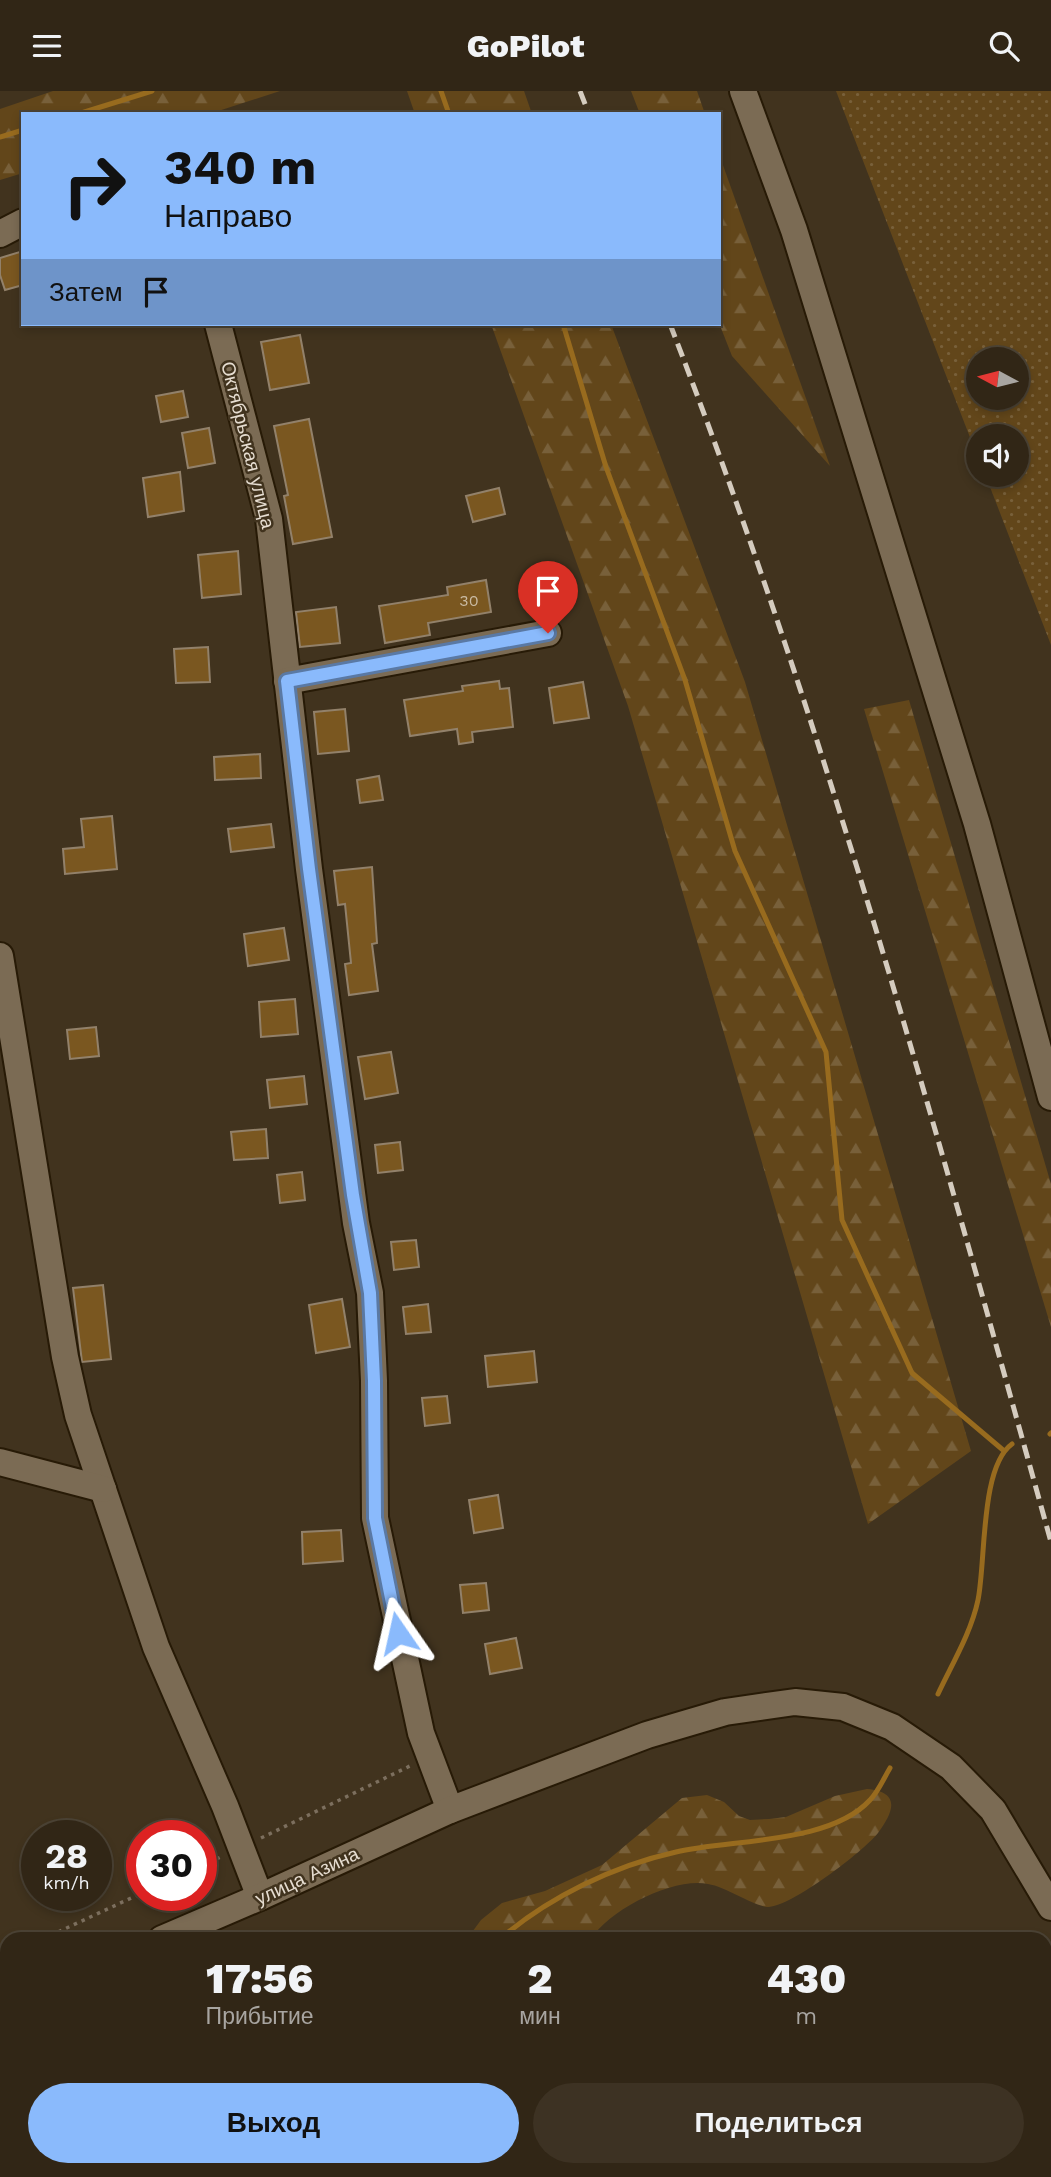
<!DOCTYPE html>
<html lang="ru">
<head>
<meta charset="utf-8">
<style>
	:root { --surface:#312616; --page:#3d3223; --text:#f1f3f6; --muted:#a8a5a1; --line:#4c4335; --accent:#8abafc }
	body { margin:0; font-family:"Work Sans",sans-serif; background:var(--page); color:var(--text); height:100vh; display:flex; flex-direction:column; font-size:26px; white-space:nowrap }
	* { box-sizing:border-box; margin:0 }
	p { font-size:23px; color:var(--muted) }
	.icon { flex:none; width:38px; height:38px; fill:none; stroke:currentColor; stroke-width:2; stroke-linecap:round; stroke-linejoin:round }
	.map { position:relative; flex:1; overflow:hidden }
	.panel { position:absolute; left:0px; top:1841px; width:1052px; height:245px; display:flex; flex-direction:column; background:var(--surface); border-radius:21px 21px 0 0; box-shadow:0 4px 10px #0003,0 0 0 2px var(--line) }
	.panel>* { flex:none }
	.guide { position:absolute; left:21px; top:21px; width:700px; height:214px; border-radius:0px; box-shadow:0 4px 10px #0003,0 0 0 2px var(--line); background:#8abafc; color:#111; overflow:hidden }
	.needle { width:46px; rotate:277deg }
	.fabs { position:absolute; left:966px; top:256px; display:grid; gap:14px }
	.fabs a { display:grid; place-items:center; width:63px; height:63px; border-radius:50%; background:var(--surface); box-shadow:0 4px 10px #0003,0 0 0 2px var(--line); font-size:35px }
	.speed { position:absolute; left:21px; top:1729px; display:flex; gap:14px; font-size:35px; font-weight:700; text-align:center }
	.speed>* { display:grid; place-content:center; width:91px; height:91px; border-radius:50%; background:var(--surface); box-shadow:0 4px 10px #0003,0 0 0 2px var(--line); line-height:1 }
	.speed small { font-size:18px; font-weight:400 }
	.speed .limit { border:10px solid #d22; background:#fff; color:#111 }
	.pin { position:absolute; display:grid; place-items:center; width:60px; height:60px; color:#fff; margin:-72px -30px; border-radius:50% 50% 50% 0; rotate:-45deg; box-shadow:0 0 7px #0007 }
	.pin .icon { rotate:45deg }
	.me { position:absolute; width:77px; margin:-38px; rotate:349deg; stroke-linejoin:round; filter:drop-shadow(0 0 5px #0008) }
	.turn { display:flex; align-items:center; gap:24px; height:147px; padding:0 28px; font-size:32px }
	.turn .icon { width:91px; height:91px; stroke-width:2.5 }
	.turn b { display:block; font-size:49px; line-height:60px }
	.then { display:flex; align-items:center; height:66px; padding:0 28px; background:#0003; gap:14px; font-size:26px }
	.eta { display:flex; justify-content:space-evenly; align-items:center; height:119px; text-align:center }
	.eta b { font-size:42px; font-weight:800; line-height:49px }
	.action { display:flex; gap:14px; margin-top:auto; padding:14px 28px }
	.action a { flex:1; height:80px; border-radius:42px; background:var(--accent); color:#111; font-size:28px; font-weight:800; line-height:80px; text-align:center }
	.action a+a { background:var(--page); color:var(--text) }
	header { display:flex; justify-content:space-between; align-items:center; height:91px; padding:0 28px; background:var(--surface); font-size:32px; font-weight:800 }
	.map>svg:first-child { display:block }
	.built { fill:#4d3b1f }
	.grass { fill:url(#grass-dots); fill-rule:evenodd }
	.forest { fill:url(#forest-firs) }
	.garden { fill:url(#garden-furrows) }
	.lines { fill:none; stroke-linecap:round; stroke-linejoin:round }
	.stream { stroke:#986b1e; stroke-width:5 }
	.building { fill:#7a5720; stroke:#92816a; stroke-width:2 }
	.minor-casing { stroke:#271a06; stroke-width:30 }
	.path { stroke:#7c6f5e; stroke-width:3.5; stroke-dasharray:3.5 5; stroke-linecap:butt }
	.minor { stroke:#7b6b54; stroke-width:26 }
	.rail { stroke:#d5ccbf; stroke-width:5; stroke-dasharray:14 7; stroke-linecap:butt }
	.route-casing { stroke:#5a79a4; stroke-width:18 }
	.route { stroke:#8abafc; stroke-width:12 }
	.labels { text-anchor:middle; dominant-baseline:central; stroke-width:5; stroke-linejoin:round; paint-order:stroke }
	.number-label { font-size:16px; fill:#cbbca5 }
	.street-label { font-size:19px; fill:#e6ddd1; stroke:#41331e }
</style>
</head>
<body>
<header><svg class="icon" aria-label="menu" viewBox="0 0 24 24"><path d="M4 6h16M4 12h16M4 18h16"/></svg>GoPilot<svg class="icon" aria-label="search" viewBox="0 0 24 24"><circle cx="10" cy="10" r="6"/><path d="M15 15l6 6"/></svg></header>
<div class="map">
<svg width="1051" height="2086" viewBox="0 0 1051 2086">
	<defs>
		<pattern id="grass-dots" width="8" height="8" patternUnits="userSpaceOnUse" patternTransform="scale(1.75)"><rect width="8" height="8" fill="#62461a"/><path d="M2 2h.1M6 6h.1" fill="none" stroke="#78603a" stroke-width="1.8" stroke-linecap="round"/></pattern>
		<pattern id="forest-firs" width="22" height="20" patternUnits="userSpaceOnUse" patternTransform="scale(1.75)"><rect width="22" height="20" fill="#62461a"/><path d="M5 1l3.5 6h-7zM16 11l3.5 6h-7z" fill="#78603a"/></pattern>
		<pattern id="garden-furrows" width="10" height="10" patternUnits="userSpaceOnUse" patternTransform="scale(1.75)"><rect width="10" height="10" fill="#62461a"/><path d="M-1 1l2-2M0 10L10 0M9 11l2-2" fill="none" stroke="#78603a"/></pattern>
	</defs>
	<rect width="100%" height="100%" fill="#41331e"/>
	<polygon class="built" points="0,2049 7,2059 7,2079 20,2079 25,2086 0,2086"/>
	<path class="grass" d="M836,0H1051V554L985,383H1017V345H978V367ZM978,268H1017V306H978Z"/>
	<g class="forest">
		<polygon points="53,0 280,0 209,23 23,23 23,82 0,89 0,18"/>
		<polygon points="407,0 524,0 532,23 415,23"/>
		<polygon points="631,0 697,0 705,23 640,23"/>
		<polygon points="719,63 830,375 732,265 719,232"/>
		<polygon points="491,233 611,233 745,591 971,1360 868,1433 628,615"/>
		<polygon points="909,609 1051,1093 1051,1236 864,618"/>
		<path d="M867,1698C902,1701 893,1722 878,1742C864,1760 791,1816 768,1816C753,1815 727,1796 708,1793C674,1786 610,1818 591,1848H467L481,1829L502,1812L545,1800L602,1774L682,1707L707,1704L724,1711L739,1725L750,1729L769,1728L786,1726L835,1705Z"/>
		<polygon points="272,2079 380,2079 376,2086 266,2086"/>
	</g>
	<polygon class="garden" points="649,2079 1039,2079 1043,2086 650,2086"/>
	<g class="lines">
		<g class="stream">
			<polyline points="441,0 449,23"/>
			<polyline points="78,23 152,0"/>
			<polyline points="0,46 23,39"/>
			<polyline points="563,233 606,376 685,589 735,760 826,961 842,1129 912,1282 1003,1359"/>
			<polyline points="1050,1343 1051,1342"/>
			<path d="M938,1603C952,1573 971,1542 978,1509C986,1470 980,1376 1012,1353"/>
			<path d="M500,1848C549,1806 613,1775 676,1761C732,1748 830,1753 870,1709C878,1701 884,1687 890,1677"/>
			<polyline points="300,2086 312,2079"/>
		</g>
	</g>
	<g class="building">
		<polygon points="23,160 23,194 5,199 0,184 0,167"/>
		<polygon points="300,244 309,292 270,299 261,251"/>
		<polygon points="183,300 188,326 161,331 156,305"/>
		<polygon points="309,328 332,446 293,453 284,405 288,404 274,335"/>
		<polygon points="209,337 215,372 188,377 182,342"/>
		<polygon points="180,381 184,420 148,426 143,387"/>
		<polygon points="499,397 505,423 473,431 466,405"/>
		<polygon points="238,460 241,503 202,507 198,464"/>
		<polygon points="486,489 491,521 428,532 430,544 385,552 379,515 448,504 447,496"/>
		<polygon points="336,516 340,552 300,556 296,521"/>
		<polygon points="208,556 210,591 176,592 174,558"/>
		<polygon points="499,590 500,598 509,597 513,636 472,641 473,651 459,653 457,638 410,645 404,609 463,600 462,595"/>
		<polygon points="583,591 589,627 554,632 549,597"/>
		<polygon points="345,618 349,660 318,663 314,621"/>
		<polygon points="260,663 261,687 215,689 214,666"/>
		<polygon points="379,685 383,709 360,712 357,689"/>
		<polygon points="112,725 117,778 65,783 63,758 84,756 81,728"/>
		<polygon points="271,733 274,756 231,761 228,738"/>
		<polygon points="372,776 377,852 372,853 378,900 349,904 345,873 351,872 345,813 338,814 334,780"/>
		<polygon points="284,837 289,869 248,875 244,843"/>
		<polygon points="295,908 298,943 261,946 259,911"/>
		<polygon points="96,936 99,965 70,968 67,939"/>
		<polygon points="391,961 398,1002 365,1008 358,966"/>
		<polygon points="304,985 307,1013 270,1017 267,989"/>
		<polygon points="266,1038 268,1067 234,1069 231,1041"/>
		<polygon points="400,1051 403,1079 378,1082 375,1054"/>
		<polygon points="302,1081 305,1109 280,1112 277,1084"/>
		<polygon points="416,1149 419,1176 394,1179 391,1151"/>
		<polygon points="103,1194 111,1268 82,1271 73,1197"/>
		<polygon points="342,1208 350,1256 316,1262 309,1214"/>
		<polygon points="428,1213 431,1241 406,1243 403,1216"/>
		<polygon points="534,1260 537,1291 488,1296 485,1265"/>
		<polygon points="447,1305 450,1332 425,1335 422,1307"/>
		<polygon points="498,1404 503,1437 474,1442 469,1409"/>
		<polygon points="341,1439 343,1470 303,1473 302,1441"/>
		<polygon points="486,1492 489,1519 463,1522 460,1494"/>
		<polygon points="516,1547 522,1577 490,1583 485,1553"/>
	</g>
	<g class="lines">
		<g class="minor-casing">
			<g id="minor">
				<polyline points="743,0 794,139 977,733 1051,1006"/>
				<polyline points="0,143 23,131"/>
				<polyline points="218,233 269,428 309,778 356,1132 370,1202 374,1290 375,1427 421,1642 450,1719"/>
				<polyline points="287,590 548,542"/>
				<polyline points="0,865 65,1266 78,1324 156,1556 225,1715 260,1806"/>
				<polyline points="0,1371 103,1398"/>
				<polyline points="162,1848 260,1806 450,1719 647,1644 725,1621 795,1611 843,1616 892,1636 951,1676 993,1719 1051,1816"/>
				<polyline points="1045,1899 1051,1900"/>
				<polyline points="0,1915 7,1913"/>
				<polyline points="1045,1959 1051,1955"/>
				<polyline points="774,2079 775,2086"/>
				<polyline points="961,2079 963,2086"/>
				<polyline points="568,2086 576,2079"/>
			</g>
		</g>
		<g class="path">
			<polyline points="261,1747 412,1674"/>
			<polyline points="201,1775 223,1765"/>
			<polyline points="43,1848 142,1802"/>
			<polyline points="0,1868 7,1865"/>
			<polyline points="1045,1985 1051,1988"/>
			<polyline points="506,2086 507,2079"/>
		</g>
		<use href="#minor" class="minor"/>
		<g class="rail">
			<polyline points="580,0 589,23"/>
			<path d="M670,233C824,630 937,1041 1051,1451"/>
		</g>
	</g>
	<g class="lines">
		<g class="route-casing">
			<polyline id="route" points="398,1542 375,1427 374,1290 370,1202 353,1104 309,778 287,590 548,542"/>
		</g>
		<use href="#route" class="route"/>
	</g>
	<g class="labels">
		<g class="number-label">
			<text x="469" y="509">30</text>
		</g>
		<g class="street-label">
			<text transform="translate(248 354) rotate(76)">Октябрьская улица</text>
			<text transform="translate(307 1785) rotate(-25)">улица Азина</text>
		</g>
	</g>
</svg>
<div class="fabs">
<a><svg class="needle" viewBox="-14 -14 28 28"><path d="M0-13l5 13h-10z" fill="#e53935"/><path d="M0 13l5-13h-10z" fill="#a8a5a1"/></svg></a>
<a><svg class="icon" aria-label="sound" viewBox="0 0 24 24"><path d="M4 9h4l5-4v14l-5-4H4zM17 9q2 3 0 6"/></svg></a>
</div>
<div class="speed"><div>28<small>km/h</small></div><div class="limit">30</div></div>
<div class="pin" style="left:548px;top:542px;background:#d93025"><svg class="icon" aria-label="arrive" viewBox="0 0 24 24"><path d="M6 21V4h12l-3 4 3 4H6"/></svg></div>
<svg class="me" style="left:398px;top:1542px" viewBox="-20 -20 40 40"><path d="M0-17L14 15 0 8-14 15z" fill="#8abafc" stroke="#fff" stroke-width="4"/></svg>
<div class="guide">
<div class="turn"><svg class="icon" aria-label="right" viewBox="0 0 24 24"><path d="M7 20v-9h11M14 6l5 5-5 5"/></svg><div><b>340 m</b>Направо</div></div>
<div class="then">Затем<svg class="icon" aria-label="arrive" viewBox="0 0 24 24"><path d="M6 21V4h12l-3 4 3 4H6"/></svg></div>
</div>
<section class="panel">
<div class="eta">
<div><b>17:56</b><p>Прибытие</p></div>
<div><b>2</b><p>мин</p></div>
<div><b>430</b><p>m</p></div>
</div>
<div class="action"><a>Выход</a><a>Поделиться</a></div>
</section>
</div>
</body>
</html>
